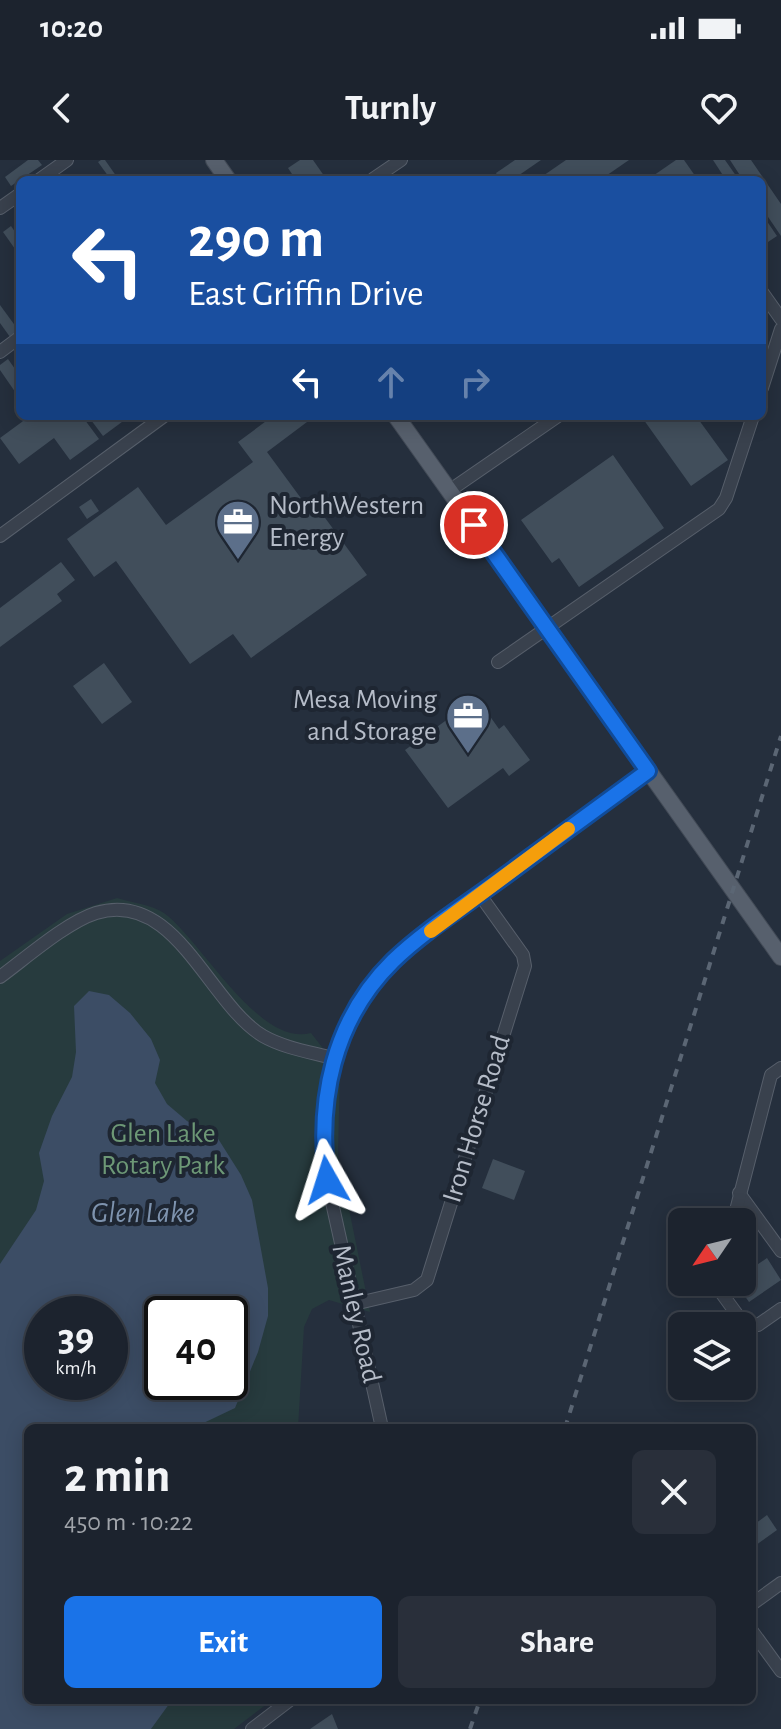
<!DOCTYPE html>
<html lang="en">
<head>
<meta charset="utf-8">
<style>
	:root { --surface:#1c232e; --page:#292f3a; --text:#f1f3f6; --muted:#a0a4aa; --line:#3a404a; --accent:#1a73e8 }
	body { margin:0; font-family:"Alegreya Sans",sans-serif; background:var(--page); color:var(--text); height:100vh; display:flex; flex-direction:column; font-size:30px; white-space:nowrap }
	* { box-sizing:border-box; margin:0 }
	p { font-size:26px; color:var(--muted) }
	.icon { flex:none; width:44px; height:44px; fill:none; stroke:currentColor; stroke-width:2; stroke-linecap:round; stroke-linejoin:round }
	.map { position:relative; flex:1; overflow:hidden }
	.details { position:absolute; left:24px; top:1264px; width:732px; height:280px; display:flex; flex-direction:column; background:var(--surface); border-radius:12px; box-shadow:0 4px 20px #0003,0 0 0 2px var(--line) }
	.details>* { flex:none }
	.guide { position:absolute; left:16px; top:16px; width:750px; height:244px; border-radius:12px; box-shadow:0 4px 20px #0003,0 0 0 2px var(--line); background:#1a4fa0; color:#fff; overflow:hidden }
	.needle { width:52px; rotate:235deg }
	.tools { position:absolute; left:668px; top:1048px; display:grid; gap:16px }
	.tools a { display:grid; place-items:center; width:88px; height:88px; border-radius:12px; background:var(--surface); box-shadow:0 4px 20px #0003,0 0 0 2px var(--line); font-size:40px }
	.speed { position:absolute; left:24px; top:1136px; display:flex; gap:16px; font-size:40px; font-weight:700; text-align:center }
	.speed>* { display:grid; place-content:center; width:104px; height:104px; border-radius:50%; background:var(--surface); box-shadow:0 4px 20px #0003,0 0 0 2px var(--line); line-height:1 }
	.speed small { font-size:20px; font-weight:400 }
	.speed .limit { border:4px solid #111; border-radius:12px; background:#fff; color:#111 }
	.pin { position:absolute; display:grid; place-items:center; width:68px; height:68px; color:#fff; margin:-34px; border:4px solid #fff; border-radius:50%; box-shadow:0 2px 8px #0007 }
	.me { position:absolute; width:88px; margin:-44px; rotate:354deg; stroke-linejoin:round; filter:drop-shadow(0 0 6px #0008) }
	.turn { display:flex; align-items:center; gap:28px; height:168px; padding:0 40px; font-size:36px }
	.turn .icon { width:104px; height:104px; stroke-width:2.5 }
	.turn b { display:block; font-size:56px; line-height:68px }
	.lanes { display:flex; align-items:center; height:76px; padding:0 40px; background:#0003; justify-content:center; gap:40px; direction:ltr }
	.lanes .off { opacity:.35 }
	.round { display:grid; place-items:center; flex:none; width:84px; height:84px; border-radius:12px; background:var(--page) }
	.summary { display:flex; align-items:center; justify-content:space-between; height:136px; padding:0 40px }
	h1 { font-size:48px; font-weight:700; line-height:60px }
	.button { display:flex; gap:16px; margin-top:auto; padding:16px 40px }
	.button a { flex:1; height:92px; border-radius:12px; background:var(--accent); color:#fff; font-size:32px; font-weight:700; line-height:92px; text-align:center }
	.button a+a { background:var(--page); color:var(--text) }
	.status { display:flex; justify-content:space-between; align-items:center; height:56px; padding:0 40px; background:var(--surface); direction:ltr }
	.status svg { height:22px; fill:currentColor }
	header { display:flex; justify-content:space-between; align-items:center; height:104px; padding:0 40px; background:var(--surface); font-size:36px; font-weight:700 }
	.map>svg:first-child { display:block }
	.green { fill:#273b3e; fill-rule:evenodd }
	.water { fill:#3c4d65; fill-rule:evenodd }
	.building { fill:#414e5b }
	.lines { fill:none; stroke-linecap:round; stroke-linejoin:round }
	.minor-casing { stroke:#575f6b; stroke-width:14 }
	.major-casing { stroke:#424a56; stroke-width:18 }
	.minor { stroke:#39414d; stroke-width:12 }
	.major { stroke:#57606d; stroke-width:16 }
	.rail { stroke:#5b6674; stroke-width:4; stroke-dasharray:8 8; stroke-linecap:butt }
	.route-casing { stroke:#114b97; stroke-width:20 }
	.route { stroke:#1a73e8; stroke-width:14 }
	.slow { stroke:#f59e0b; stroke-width:14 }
	.labels { text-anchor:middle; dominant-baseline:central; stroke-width:8; stroke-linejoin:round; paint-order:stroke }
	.poi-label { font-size:28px; fill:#b5bcc8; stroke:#1e2632; text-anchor:start }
	.street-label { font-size:28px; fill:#b5bcc8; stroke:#1e2632 }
	.park-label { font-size:28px; fill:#6d9876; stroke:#1e2632 }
	.water-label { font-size:30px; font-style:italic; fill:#7e93ae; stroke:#1e2632 }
</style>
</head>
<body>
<div class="status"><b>10:20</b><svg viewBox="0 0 49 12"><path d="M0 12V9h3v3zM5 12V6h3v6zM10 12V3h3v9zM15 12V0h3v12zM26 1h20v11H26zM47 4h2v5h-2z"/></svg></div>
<header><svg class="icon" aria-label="back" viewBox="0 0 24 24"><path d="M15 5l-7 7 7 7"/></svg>Turnly<svg class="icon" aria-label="heart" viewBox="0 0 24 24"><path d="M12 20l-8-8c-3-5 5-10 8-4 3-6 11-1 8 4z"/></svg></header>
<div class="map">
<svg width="781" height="1569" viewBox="0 0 781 1569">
	<rect width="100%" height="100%" fill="#252f3d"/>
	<path class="green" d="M117,738C130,742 152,745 164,753C202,781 258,887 311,873L340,910L338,995L370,1152L329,1140L312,1149L304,1167L298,1268H28V1540H272L234,1569H0V801L67,754ZM42,1154H110V1222H42ZM162,1154H230V1222H162Z"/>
	<path class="water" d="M89,831L109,835L130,853L151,879L160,900L155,923L167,944L187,961L217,977L241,1015L252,1040L268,1128V1156L258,1192L235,1248L193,1268H28V1540H172L151,1569H0V1104L36,1050L44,1021L39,993L52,956L72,917L76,892L74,846ZM42,1154H110V1222H42ZM162,1154H230V1222H162Z"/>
	<g class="building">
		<polygon points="28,0 38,0 42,5 11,26 5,17"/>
		<polygon points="101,0 105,0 119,20 111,20 98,2"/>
		<polygon points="300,0 313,0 327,20 296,20 288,8"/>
		<polygon points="515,0 541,0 512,20 500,20 496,13"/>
		<polygon points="566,0 629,0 600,20 537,20"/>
		<polygon points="676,0 684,0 698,20 647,20"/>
		<polygon points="713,0 725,0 739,20 726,20"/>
		<polygon points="730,0 751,0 781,44 781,76 762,48 762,20 743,20"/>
		<polygon points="762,54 777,76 762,86"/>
		<polygon points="11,66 20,79 20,96 3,72"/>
		<polygon points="0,145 19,171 10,177 0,163"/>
		<polygon points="8,199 20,216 20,239 0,210 0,205"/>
		<polygon points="30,256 82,256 99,279 70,300 54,278 19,304 0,278"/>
		<polygon points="88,256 130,256 103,276"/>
		<polygon points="273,256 315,256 267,292 314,356 320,351 367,415 251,498 233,474 190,504 116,401 94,417 67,379 138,327 166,365 253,302 238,282"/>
		<polygon points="641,256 696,256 728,300 691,326"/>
		<polygon points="613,295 664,368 579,427 559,398 552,403 521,360"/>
		<polygon points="91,339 99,351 87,359 79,347"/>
		<polygon points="61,402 75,420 57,434 62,441 0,487 0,448"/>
		<polygon points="104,503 132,542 102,564 73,526"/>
		<polygon points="477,538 499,569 504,565 530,600 509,616 503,608 448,648 405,590"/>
		<polygon points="493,999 525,1011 514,1040 482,1028"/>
		<polygon points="767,1098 781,1120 749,1142 735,1122 742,1122 742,1115"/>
		<polygon points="767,1355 777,1370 752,1388 752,1366"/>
		<polygon points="332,1554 338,1569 310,1569"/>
	</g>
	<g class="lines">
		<g class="minor-casing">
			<g id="minor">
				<polyline points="373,19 401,0"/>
				<polyline points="39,20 67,0"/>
				<polyline points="0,48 20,34"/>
				<polyline points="762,132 781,159"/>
				<polyline points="0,192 20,177"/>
				<polyline points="762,228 781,169"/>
				<polyline points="449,331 558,256"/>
				<polyline points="0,376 164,256"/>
				<polyline points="498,502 719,349 726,338 753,256"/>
				<path d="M0,817C26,798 67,762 96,753C176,729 208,843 263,876C284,888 310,892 333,898"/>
				<polyline points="739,1033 781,1091"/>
				<polyline points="733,1062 771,915 781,908"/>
				<polyline points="722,1122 720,1131 744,1164 758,1165 781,1149"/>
				<polyline points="354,1144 414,1130 427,1120 525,806 523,795 480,735"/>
				<polyline points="382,1268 327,1020 323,954 333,898 352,855 393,801 450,756 648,611"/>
				<polyline points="752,1444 781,1423"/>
				<polyline points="752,1471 781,1511"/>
				<polyline points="252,1569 290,1540"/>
			</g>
		</g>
		<g class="major-casing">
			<g id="major">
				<polyline points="214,0 228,20"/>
				<polyline points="396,256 781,797"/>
			</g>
		</g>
		<use href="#minor" class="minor"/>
		<use href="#major" class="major"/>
		<g class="rail">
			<polyline points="565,1268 781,576"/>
			<polyline points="470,1569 480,1540"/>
		</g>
	</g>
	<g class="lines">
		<g class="route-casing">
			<path id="route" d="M327,1020C317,940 333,860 393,801C423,772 461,748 495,723C546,686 597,648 648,611L474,365"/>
		</g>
		<use href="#route" class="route"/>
		<polyline class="slow" points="431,771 568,669"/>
	</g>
	<defs>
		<g id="office-pin" transform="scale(2.3)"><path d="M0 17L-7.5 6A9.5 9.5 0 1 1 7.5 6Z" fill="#5c6f8a" stroke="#1e2632"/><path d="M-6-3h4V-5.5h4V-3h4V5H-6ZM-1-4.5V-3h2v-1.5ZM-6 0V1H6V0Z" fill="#fff"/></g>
	</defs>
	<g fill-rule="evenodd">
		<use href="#office-pin" x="238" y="362"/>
		<use href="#office-pin" x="468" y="556"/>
	</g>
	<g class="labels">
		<g class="poi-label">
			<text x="269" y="346">NorthWestern<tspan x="269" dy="32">Energy</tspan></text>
			<text x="437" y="540" text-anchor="end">Mesa Moving<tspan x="437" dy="32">and Storage</tspan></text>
		</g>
		<g class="street-label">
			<text transform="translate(477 959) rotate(-73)">Iron Horse Road</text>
			<text transform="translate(356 1154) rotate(77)">Manley Road</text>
		</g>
		<g class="park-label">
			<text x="163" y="974">Glen Lake<tspan x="163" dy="32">Rotary Park</tspan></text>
		</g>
		<g class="water-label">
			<text x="143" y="1053">Glen Lake</text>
		</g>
	</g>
</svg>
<div class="tools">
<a><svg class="needle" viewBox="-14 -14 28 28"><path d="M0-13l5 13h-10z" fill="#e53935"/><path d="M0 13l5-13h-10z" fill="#a0a4aa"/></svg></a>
<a><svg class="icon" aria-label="layers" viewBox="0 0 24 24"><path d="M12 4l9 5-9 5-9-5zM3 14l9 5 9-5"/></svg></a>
</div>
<div class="speed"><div>39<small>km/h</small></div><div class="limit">40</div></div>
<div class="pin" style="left:474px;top:365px;background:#d93025"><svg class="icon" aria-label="arrive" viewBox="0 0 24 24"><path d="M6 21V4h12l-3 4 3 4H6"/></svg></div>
<svg class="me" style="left:327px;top:1020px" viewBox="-20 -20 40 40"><path d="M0-17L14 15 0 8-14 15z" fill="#1a73e8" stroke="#fff" stroke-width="4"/></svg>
<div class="guide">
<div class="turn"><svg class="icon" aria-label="left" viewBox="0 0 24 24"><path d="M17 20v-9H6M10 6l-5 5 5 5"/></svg><div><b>290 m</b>East Griffin Drive</div></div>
<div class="lanes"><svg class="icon" aria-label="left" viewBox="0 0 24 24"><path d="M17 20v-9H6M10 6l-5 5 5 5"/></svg><svg class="icon off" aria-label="ahead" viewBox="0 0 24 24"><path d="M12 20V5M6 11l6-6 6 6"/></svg><svg class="icon off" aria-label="right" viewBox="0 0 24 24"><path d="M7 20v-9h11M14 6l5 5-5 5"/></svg></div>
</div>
<section class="details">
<div class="summary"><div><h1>2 min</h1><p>450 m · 10:22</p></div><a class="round"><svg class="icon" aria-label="close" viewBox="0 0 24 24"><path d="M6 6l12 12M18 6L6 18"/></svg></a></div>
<div class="button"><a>Exit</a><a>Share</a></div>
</section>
</div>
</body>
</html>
